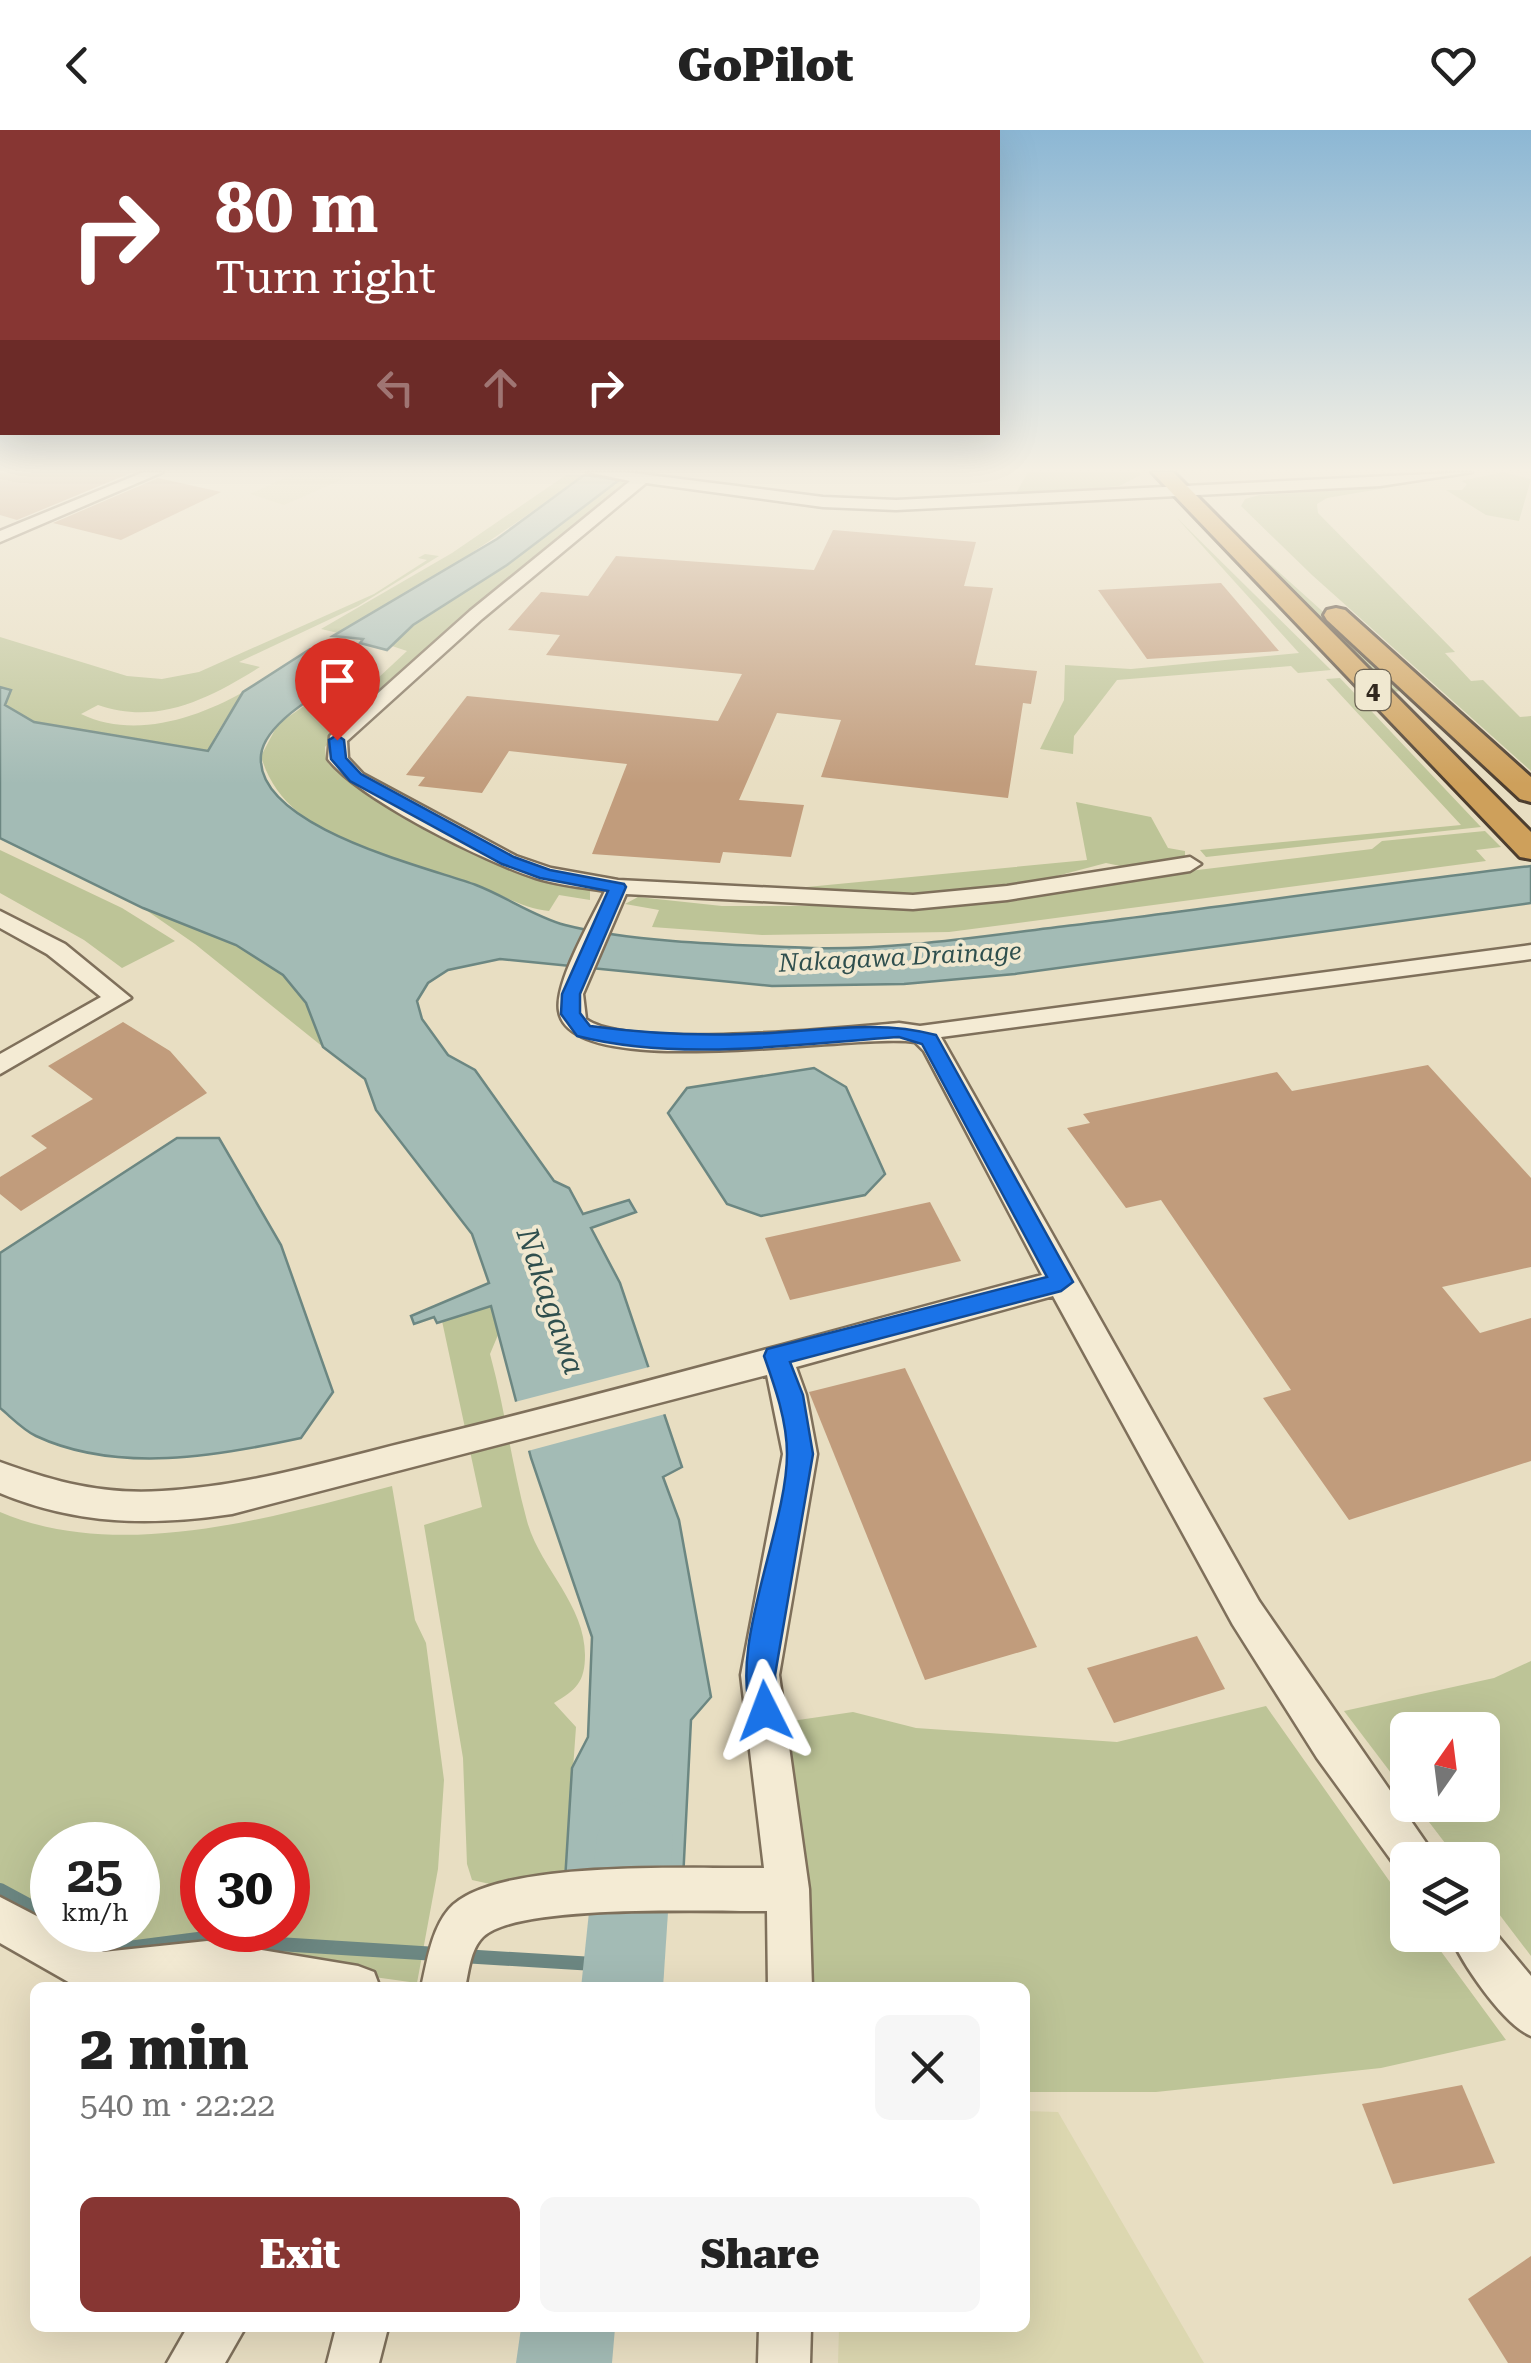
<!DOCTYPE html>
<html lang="en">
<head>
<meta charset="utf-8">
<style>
	:root { --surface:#fff; --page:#f6f6f6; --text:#222; --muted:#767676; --accent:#873633 }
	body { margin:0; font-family:"Roboto Serif",serif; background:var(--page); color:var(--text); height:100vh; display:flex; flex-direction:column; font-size:38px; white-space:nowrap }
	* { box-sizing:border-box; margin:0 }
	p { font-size:32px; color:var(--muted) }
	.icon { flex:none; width:55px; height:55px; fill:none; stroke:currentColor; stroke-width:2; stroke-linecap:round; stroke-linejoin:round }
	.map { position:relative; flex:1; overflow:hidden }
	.panel { position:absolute; left:30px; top:1852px; width:1000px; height:350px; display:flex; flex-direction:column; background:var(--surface); border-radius:15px; box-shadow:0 10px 40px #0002 }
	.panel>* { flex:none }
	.top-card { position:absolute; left:0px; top:0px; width:1000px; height:305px; box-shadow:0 10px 40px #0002; background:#873633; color:#fff; overflow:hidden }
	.needle { width:65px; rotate:14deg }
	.controls { position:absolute; left:1390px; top:1582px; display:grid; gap:20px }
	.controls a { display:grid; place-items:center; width:110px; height:110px; border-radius:15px; background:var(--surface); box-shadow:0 10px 40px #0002; font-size:50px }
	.speed { position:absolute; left:30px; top:1692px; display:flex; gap:20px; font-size:50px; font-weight:700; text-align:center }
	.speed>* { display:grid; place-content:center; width:130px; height:130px; border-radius:50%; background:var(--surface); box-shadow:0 10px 40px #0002; line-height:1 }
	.speed small { font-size:25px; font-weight:400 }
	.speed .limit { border:15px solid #d22; background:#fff; color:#111 }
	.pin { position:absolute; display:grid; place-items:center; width:85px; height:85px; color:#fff; margin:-102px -42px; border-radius:50% 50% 50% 0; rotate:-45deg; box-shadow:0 0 10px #0007 }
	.pin .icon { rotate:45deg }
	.me { position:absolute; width:110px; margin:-55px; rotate:357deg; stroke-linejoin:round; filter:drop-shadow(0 0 8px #0008) }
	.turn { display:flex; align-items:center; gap:35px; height:210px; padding:0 50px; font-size:45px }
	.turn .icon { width:130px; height:130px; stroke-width:2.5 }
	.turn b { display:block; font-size:70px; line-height:85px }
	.lanes { display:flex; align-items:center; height:95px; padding:0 50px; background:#0003; justify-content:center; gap:50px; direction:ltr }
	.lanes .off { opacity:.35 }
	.round { display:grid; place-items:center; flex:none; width:105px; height:105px; border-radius:15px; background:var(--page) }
	.headline { display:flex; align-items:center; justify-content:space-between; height:170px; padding:0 50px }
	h1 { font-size:60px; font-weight:800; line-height:75px }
	.cta { display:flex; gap:20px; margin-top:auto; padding:20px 50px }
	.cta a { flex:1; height:115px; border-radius:15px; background:var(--accent); color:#fff; font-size:40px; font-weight:800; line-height:115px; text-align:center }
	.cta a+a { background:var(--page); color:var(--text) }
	header { display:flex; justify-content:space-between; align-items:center; height:130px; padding:0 50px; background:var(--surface); font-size:45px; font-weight:800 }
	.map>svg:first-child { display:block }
	.farmland { fill:#dcd7b0 }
	.green { fill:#bdc497; fill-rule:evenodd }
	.water { fill:#a3bbb5; stroke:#6c8782; stroke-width:2.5 }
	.pier { fill:#e8dec2 }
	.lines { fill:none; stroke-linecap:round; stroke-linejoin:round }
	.stream { stroke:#6c8782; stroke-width:14 }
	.river { fill:#a3bbb5; fill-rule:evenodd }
	.building { fill:#c19c7c }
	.minor-casing { stroke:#7f705b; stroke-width:5 }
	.highway-casing { stroke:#4d3e2f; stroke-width:6 }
	.minor { fill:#f4ebd4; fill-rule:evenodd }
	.highway { fill:#cea05b; fill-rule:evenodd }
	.route { fill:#1a73e8; stroke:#114b97; stroke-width:2.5 }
	.labels { text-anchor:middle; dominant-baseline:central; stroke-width:8; stroke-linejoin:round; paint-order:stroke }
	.shield { fill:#f0e8d0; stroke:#6a6253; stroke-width:2.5 }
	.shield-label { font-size:25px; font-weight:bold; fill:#31281e }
	.far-water-label { font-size:25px; font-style:italic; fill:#2f4f4e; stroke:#f0e8d0 }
	.water-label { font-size:30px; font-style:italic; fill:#2f4f4e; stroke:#f0e8d0 }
</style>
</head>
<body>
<header><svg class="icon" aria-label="back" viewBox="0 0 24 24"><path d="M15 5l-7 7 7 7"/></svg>GoPilot<svg class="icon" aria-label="heart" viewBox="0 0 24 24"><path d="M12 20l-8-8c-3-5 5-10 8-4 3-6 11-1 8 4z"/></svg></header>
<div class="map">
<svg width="1531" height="2233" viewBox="0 0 1531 2233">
	<rect width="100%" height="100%" fill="#e8dec2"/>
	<g class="farmland">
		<polygon points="297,342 359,342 284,375 250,364"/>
		<polygon points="1025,1981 1058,1982 1204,2233 838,2233 839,2198 1025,2198"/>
	</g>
	<g class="green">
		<polygon points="1028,342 1140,342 1141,345 1119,356 1015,365"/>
		<polygon points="1503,342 1531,349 1519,391 1486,385 1446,360 1462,360 1467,354 1461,351"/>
		<path d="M566,345H584C504,401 426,458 338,503L321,499L452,423Z"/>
		<path d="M619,350L631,352L451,497L363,574L325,617L326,629C372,683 520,747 590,760V770L559,765L549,781C522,778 501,764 476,755C403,728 285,713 261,626L278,594L333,556L362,563L407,521L392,516L413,495L507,435Z"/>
		<polygon points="1391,357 1327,368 1317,374 1318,383 1455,522 1445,523 1471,551 1483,550 1520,587 1531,586 1531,641 1312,445 1241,376 1245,369 1260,365"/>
		<polygon points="1177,388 1331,540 1298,543 1291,536 1117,550 1074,606 1073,624 1040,619 1064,570 1065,535 1131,539 1299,523"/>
		<path d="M425,424L439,426L358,476L239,532L260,537C210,568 158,596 98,575L81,584C133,609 196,589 243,562C236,575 209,612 209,621L34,592L5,574L0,557V507L127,546L162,549L199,542L374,464L427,430L418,428Z"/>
		<polygon points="1261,426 1381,534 1373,536 1400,561 1387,563 1254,427"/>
		<polygon points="1340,548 1481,697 1206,727 1200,720 1461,695 1326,549"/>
		<polygon points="1076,672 1151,687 1168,718 1185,721 1185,729 1130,738 1106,733 1007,759 921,767 786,759 1087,730"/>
		<polygon points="1485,701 1501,717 1476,720 1486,731 949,802 762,805 652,797 659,780 625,774 638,767 722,776 899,776 1372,719 1382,711"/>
		<polygon points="0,720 122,778 175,811 122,838 84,810 0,763"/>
		<path d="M143,778C199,798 273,819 305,873C313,886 317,903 323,917L195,814Z"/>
		<path d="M491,1175L498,1205L490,1224C505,1279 512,1336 527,1391C540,1438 585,1474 585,1525C585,1552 576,1560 554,1573L576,1597L565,1751L499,1756L472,1750L467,1734L463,1628L424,1395L482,1377L442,1191Z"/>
		<path d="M392,1356L415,1490L426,1513L444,1650L438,1739L417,1853L209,1824L108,1833L0,1772V1382C120,1433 273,1387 392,1356ZM52,1715H138V1800H52ZM202,1715H288V1800H202Z"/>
		<polygon points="1531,1531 1531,1826 1483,1763 1482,1730 1458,1730 1416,1675 1482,1675 1482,1600 1408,1600 1407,1664 1344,1581 1494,1548"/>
		<polygon points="1266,1576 1407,1776 1408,1805 1429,1805 1506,1910 1381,1938 1156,1962 1025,1962 1025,1858 813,1857 778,1593 853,1582 916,1598 1117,1612"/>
	</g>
	<g class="water">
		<polygon points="584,345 619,350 507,435 413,495 387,520 360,513 363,509 333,506 497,409"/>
		<path d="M310,519L367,533C338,553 265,588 261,625C254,697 427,737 476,755C505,766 535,787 565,795C635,813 739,815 812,818C900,820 988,805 1075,795C1227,776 1379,754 1531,736V773L1015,844L904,854L772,856L500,829L448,840L428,853L417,871L422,889L448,925L475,940L554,1051L569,1058L583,1084L629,1070L636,1082L591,1098L620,1153L682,1337L663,1347L679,1390L711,1567L691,1590L683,1750L565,1751L572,1638L588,1607L592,1507L531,1328L491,1176L437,1193L434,1187L414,1194L411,1186L489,1153L472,1104L376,980L365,949L323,917L306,873L283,845L236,815L143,778L0,708V557L11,560L5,575L34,592L208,621L243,562Z"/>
		<polygon points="814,938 846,957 885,1044 865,1065 761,1086 727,1074 668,983 687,958"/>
		<path d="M177,1008H219L281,1115L333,1262L301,1308C218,1326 117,1344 36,1306C23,1300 11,1287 0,1278V1123Z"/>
	</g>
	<polygon class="pier" points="653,1236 669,1283 524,1322 511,1273"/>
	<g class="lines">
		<g class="stream">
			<polyline points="0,1760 52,1788"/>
			<polyline points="76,1800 113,1820 198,1809 437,1824"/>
			<polyline points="462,1826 627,1836"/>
		</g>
		<g class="river">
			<polygon points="635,1668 662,1679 673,1706 663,1858 581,1858 597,1706 608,1679"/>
			<polygon points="521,2198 615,2198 612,2233 516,2233"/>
		</g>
	</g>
	<g class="building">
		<polygon points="0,342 133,342 17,390 0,385"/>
		<polygon points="158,348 221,362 121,410 53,393"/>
		<polygon points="833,400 976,412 964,456 993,458 975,535 1037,541 1031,574 1023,573 1008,668 821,647 841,590 777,583 739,670 804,675 791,727 723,722 720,733 592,724 627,634 509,621 482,663 418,656 425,647 406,645 467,566 718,591 742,544 546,525 560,505 508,500 541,462 588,466 616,426 814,440"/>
		<polygon points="1221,453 1279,521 1147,529 1098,460"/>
		<polygon points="123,892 170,921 207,963 21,1081 0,1064 0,1047 47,1018 31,1006 93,969 48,936"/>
		<polygon points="1428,935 1531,1048 1531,1137 1442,1157 1480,1203 1531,1188 1531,1331 1349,1390 1263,1268 1291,1260 1161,1070 1126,1078 1067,998 1090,993 1083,984 1277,942 1292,961"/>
		<polygon points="930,1072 961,1131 790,1170 765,1108"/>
		<polygon points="905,1238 1037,1517 925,1550 809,1262"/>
		<polygon points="1197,1506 1225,1559 1114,1593 1087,1538"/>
		<polygon points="1462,1955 1495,2033 1393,2054 1362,1974"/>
		<polygon points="1531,2126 1531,2233 1508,2233 1468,2169"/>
	</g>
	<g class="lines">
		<g class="minor-casing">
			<g id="minor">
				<polygon points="144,342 163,342 0,412 0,401"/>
				<path d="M587,342H625L823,367L896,370L1472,342L1380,356L896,380L823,377L646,353L482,489L347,611L348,628L363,644L516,726L551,738L618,750L913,765L1007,756L1190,727L1201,734L1190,741L1007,770L913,779L626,764L583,864L586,889C626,920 842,898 899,893L920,896L1531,815V829L941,907L1259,1471L1438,1730H1408V1747L1402,1745L1317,1628L1233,1495L1053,1166L796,1237L806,1265L817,1324L779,1545L809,1759L812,1858H768L767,1781C713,1782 518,1773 483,1807C470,1820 469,1841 465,1858H421C427,1832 431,1800 449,1779C493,1728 698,1739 764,1738L741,1545L783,1324L767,1245L232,1384C151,1396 77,1395 0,1363V1332C55,1352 103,1365 162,1361C255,1356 346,1326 436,1305C642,1255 838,1199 1042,1145L924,921L915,912C858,902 570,955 559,881C554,853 592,789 605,761C582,757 558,755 536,748C485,732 359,669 328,629L330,606L470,481L630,351Z"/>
				<polygon points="0,781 65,814 131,868 0,944 0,924 101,867 47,824 0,798"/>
				<polygon points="0,1767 52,1794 52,1800 63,1800 103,1822 207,1811 358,1836 374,1842 380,1858 79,1858 0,1813"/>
				<path d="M1482,1787L1531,1846V1906C1503,1894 1462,1834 1450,1805H1482Z"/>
				<polygon points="187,2198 245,2198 225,2233 167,2233"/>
				<polygon points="336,2198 388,2198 379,2233 327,2233"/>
				<polygon points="759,2198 811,2198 810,2233 758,2233"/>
			</g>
		</g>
		<g class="highway-casing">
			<g id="highway">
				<polygon points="1152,342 1173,342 1531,702 1531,729 1520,727"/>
				<polygon points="1336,478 1345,480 1531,647 1531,672 1520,669 1327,490 1324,485 1327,480"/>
			</g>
		</g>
		<use href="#minor" class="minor"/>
		<use href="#highway" class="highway"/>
	</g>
	<linearGradient id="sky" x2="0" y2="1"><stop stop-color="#8cb7d4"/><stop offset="0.52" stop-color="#f5f0e4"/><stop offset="1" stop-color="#f5f0e4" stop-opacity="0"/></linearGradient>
	<rect width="1531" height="654" fill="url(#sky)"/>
	<path class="route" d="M337,605L344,610L346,628L361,644L514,727L550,740L624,754L626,757L580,864V883L590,896C642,903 693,906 745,904C809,903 874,888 936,905L1073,1152L1061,1161L790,1232L803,1265L813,1324L775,1545L780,1581L776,1591L765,1595L754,1591C725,1522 787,1399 787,1324C787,1291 775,1257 764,1226L767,1219L1047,1147L922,914L899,907C795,914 680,932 577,906L561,884L562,864L608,761L540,748L502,734L350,651L331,629L329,610Z"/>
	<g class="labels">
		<rect class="shield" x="1355.5" y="540" width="35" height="40" rx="8"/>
		<g class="shield-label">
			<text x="1373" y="560">4</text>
		</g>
		<g class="far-water-label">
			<text transform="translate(900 827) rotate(-3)">Nakagawa Drainage</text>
		</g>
		<g class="water-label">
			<text transform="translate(551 1171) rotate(71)">Nakagawa</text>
		</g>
	</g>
</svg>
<div class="controls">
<a><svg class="needle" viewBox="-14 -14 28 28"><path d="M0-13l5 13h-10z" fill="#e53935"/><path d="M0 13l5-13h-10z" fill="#767676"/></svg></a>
<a><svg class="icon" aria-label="layers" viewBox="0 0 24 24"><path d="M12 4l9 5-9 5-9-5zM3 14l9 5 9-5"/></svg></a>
</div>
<div class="speed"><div>25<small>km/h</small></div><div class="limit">30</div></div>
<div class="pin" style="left:337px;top:610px;background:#d93025"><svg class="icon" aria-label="arrive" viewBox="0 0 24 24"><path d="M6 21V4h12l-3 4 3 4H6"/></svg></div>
<svg class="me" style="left:765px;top:1581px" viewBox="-20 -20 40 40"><path d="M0-17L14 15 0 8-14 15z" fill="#1a73e8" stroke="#fff" stroke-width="4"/></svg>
<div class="top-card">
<div class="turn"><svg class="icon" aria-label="right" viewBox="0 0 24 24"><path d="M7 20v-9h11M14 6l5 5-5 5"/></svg><div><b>80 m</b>Turn right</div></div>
<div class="lanes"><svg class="icon off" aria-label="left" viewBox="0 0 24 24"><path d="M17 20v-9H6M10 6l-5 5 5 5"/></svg><svg class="icon off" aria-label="ahead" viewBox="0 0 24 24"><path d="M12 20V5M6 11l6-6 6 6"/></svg><svg class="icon" aria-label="right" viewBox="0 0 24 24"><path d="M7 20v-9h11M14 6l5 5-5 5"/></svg></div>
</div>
<section class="panel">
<div class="headline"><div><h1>2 min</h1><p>540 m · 22:22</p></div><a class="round"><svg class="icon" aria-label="close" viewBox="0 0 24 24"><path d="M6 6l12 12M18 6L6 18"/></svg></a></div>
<div class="cta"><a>Exit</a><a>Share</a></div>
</section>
</div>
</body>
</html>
